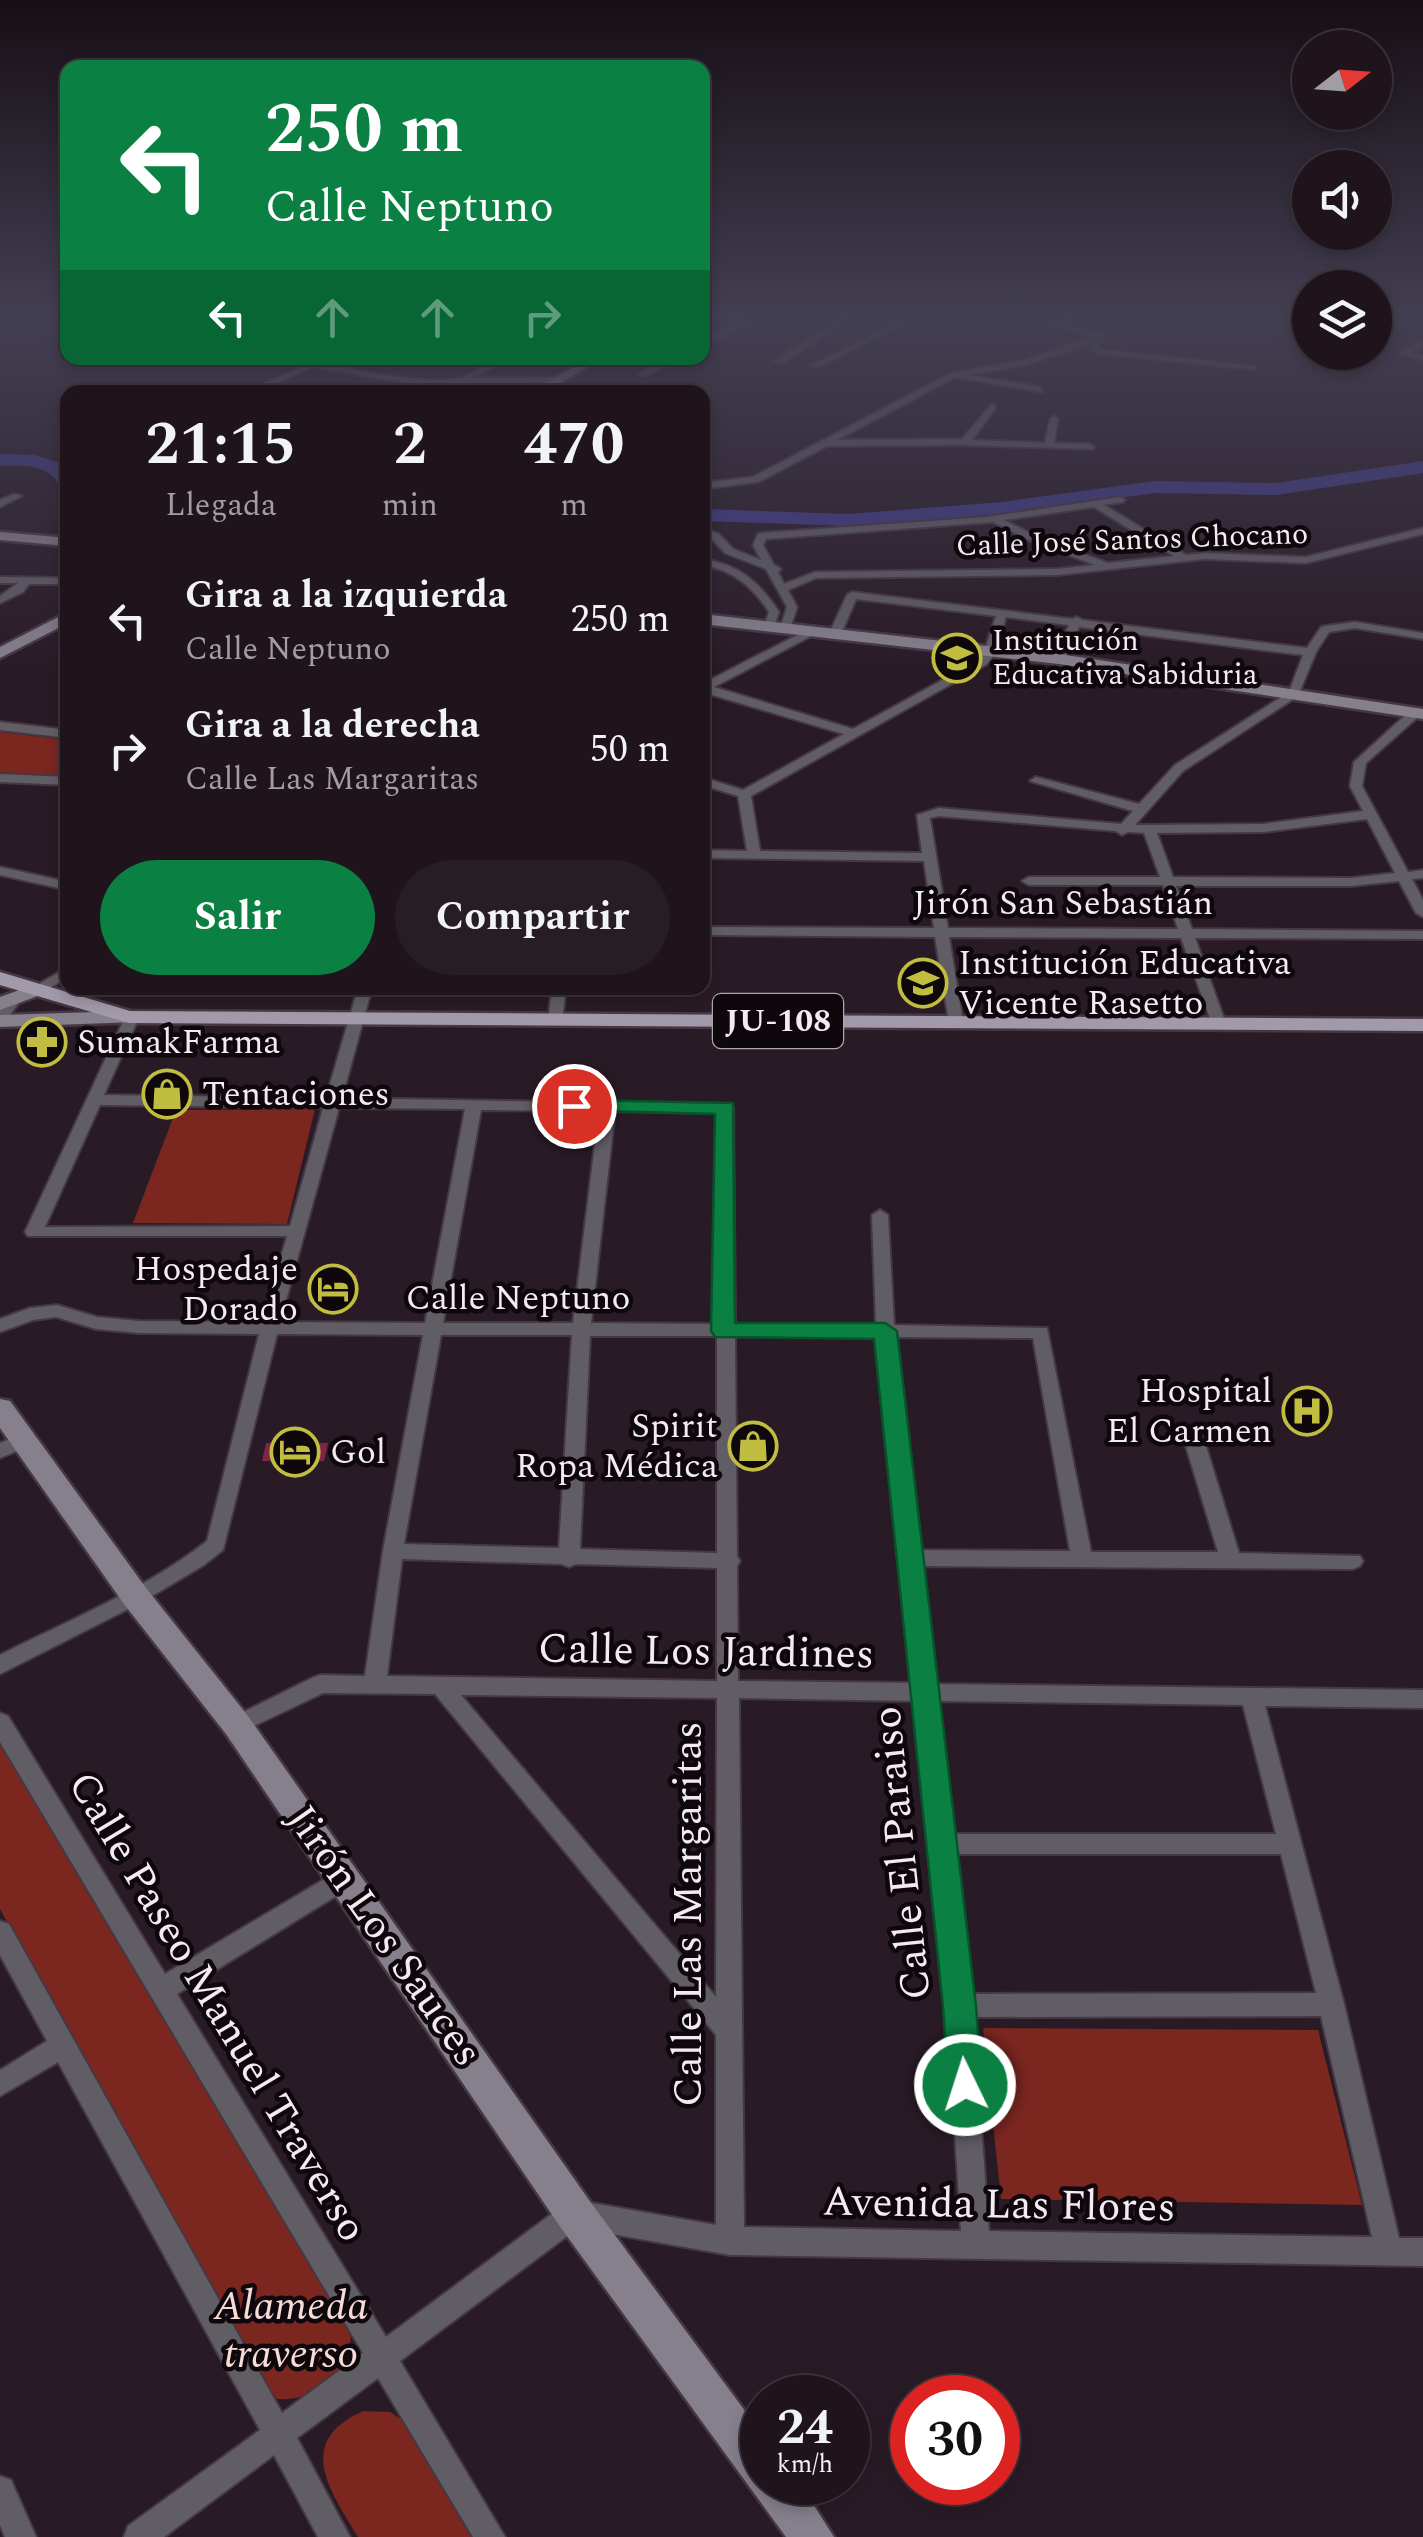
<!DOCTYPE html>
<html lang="es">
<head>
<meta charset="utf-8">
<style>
	:root { --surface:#1f141c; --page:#271d25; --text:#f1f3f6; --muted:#a19ea3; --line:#3c333b; --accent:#0b8043 }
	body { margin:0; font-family:Spectral,serif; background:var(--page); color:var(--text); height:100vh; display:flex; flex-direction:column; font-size:38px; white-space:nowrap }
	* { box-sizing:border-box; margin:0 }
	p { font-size:32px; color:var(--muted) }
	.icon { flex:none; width:55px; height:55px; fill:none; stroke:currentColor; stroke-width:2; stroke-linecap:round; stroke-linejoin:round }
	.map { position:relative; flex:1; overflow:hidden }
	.sheet { position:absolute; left:60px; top:385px; width:650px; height:610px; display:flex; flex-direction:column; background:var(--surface); border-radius:20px; box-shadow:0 5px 15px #0003,0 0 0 2px var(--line) }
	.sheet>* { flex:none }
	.banner { position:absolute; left:60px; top:60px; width:650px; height:305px; border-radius:20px; box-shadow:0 5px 15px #0003,0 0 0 2px var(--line); background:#0b8043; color:#fff; overflow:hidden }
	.needle { width:65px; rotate:73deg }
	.tools { position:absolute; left:1292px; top:30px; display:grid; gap:20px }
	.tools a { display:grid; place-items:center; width:100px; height:100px; border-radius:50%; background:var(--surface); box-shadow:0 5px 15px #0003,0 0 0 2px var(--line); font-size:50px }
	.speed { position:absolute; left:740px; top:2375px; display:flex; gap:20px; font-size:50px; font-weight:700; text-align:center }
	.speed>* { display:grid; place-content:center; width:130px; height:130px; border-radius:50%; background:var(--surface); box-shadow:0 5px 15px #0003,0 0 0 2px var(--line); line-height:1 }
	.speed small { font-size:25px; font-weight:400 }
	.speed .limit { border:15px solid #d22; background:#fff; color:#111 }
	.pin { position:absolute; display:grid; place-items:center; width:85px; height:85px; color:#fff; margin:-42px; border:5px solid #fff; border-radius:50%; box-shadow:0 2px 10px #0007 }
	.me { position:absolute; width:110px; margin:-55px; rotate:356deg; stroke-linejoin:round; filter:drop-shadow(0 0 8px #0008) }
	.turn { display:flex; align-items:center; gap:35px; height:210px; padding:0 40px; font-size:45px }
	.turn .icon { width:130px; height:130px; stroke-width:2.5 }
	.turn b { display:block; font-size:70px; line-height:85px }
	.lanes { display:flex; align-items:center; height:95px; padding:0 40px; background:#0003; justify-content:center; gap:50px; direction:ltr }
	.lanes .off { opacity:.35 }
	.eta { display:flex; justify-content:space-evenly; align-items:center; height:170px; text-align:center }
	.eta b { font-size:60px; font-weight:700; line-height:70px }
	.action { display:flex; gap:20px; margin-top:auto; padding:20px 40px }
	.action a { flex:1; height:115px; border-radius:60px; background:var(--accent); color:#fff; font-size:40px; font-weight:700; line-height:115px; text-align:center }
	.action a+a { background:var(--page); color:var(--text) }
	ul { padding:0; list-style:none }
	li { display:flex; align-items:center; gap:30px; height:130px; padding:0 40px }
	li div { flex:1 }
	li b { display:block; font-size:38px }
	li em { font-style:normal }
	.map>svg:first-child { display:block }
	.green { fill:#7c2620 }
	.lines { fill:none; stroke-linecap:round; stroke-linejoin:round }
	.river { fill:#3e3b89; fill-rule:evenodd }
	.building { fill:#7f2648 }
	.street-casing { stroke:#463843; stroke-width:4 }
	.secondary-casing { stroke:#463843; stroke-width:5 }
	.primary-casing { stroke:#463843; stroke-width:5 }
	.street { fill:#615d65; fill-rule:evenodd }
	.secondary { fill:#867f8c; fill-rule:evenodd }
	.primary { fill:#a29aab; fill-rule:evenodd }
	.route { fill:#0b8043; stroke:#07532c; stroke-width:2.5 }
	.labels { text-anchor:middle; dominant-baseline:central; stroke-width:9; stroke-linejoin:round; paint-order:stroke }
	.far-street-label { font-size:30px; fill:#f5eaf2; stroke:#0e080d }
	.far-poi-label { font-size:30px; fill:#f5eaf2; stroke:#0e080d; text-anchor:start }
	.shield { fill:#0e080d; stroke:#b0a6ad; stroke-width:2.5 }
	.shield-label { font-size:32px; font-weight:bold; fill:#f5eaf2 }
	.street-label { font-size:35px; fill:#f5eaf2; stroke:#0e080d }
	.poi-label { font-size:35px; fill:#f5eaf2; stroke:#0e080d; text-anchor:start }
	.near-street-label { font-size:42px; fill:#f5eaf2; stroke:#0e080d }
	.near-park-label { font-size:42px; font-style:italic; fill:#f7dbd7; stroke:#0e080d }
</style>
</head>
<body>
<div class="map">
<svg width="1423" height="2537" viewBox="0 0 1423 2537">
	<rect width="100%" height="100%" fill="#291b26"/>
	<g class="green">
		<polygon points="0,732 67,740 67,777 0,772"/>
		<polygon points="315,1109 287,1224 133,1223 176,1110"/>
		<path d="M0,1742L351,2335C349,2373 311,2406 273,2398L0,1909Z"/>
		<polygon points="983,2028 1318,2030 1362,2205 1001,2199"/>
		<path d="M363,2411L390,2412L408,2424L474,2537H358C330,2490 294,2442 363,2411Z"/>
	</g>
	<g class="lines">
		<g class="river">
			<path d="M0,454L34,455L64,464L68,466V490L61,488C49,464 26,465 0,466Z"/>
			<polygon points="1423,461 1423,473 1276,495 1155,493 1002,514 849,526 702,521 702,509 849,514 1002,502 1155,481 1276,483"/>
		</g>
	</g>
	<g class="building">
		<polygon points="357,1275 353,1301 309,1302 314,1276"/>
		<polygon points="266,1443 328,1443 324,1461 262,1461"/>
	</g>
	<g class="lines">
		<g class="street-casing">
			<g id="street">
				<polygon points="702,317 803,317 749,320 749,324 702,347 702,342 743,320 702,321"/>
				<polygon points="843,317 853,317 782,363 775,361"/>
				<polygon points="910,317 920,317 818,367 811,365"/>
				<polygon points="1070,317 1085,317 1060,324 1106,335 1098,347 1104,350 1256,367 1252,369 1102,354 1090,350 1093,343 1025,365 969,375 1040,387 1043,392 956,377 837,440 962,439 992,404 996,407 972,440 1045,443 1050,419 1054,416 1058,419 1054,443 1089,444 1094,447 1092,449 965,445 827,446 758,482 702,489 702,483 753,477 951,373 1021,361 1094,337 1046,324"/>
				<polygon points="1423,340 1423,345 1411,352 1423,356 1423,360 1400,353"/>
				<path d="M322,358L326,360L320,364C355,369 428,386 460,378C478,373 491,358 510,358L472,378L557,377L561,380L557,383H462L444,392H434L449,383L415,384L312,367L256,392H246Z"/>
				<polygon points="670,358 680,358 645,376 638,374"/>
				<polygon points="14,494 22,496 0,507 0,500"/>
				<path d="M1120,497L1125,500L1123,502L1104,505L1186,555L1205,553L1306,557L1423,528V534L1306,563L1205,559L1057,575L816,578L788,590L797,607L790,629L785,632L780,629L787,607L766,569L725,553L711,538L702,534V527L719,534L733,549L761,560L753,545L758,534L762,533L987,517ZM1094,507L1174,556L1108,563L1038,537L1004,520ZM993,522L1031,541L1095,565L1057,569L815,572L784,584L778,572L781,569L774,565L763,545L766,539Z"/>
				<path d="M702,559C739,564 759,582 779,612L773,629L764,627L769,612C752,586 733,570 702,565Z"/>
				<polygon points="0,577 68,578 68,584 29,584 23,592 0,603 0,596 18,583 0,583"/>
				<path d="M852,592L1072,619L1077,617L1082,620L1307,648L1321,627L1325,626L1355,622L1423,633V639L1355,628L1329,632L1316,652L1298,696L1183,771L1135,825L1263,824L1363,811L1350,786L1354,762L1411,710H1419V716L1366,763L1362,786L1408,872L1423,870V878L1412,879L1423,900V917L1416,913L1399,881L1351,886H1176L1192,929L1423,931V939L1195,938L1226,1024L1219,1028L1212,1024L1181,938L949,937L963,1022L956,1026L949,1022L935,937L702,935V927L934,928L924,861L702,858V850L747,851L738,796L702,785V777L743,790L844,734L702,692V684L807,630H815V634L714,687L853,729L979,660L984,652L996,616L856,599L841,634L831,636L829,634L847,595ZM1006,617L1069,625L1053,659L1059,662L1065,659L1079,627L1303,655L1289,692L1175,765L1139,804L1036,777L1030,781L1133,811L1121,824L939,808L917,815L922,853L760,851L751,796L987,664L996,652ZM939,816L1116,831L1122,835L1128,832L1144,833L1160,877H1029L1022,881L1029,885H1163L1178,929L948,928L930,818ZM1367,819L1395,873L1351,878L1173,877L1157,833L1263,832Z"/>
				<polygon points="0,722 68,730 68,738 0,730"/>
				<polygon points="0,774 68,777 68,785 0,782"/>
				<polygon points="0,867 68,882 68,890 0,875"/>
				<polygon points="68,967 68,977 41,993 31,993 29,990"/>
				<path d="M358,988H372L342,1098L731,1105L733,1108L735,1324L876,1325L872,1215L880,1210L888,1215L894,1325L1047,1328L1091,1552H1218L1185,1443L1188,1438H1202L1205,1443L1239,1553L1360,1556L1363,1561L1360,1566L1353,1569L921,1566L935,1684L1423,1690V1708L1265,1706L1344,2004L1399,2238H1423V2266L730,2255L578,2228L400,2361L505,2537H473L378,2378L297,2438L350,2537H318L274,2455L164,2537H124L128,2526L260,2430L58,2062L0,2096V2070L47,2041L0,1955V1921L9,1924L282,2413L363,2353L0,1742V1713L8,1716L165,1974L338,1871L346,1868L354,1871L358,1878L354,1885L177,1994L386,2337L565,2204L575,2200L716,2225V2035L435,1694L323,1693L237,1734L229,1731L226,1725L229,1719L312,1678L320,1675L365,1676L383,1551L423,1335L277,1334L223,1550L204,1565L142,1602L0,1674V1655C69,1620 146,1589 207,1541L259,1334L139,1333L96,1329L56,1317L33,1320L0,1332V1319L30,1308L57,1305L97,1317L139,1321L262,1322L287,1236H28L25,1232L125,1017L132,1013L139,1017L104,1095L326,1098ZM100,1105L323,1108L290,1226L45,1227ZM339,1108L465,1109L425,1323L280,1322ZM481,1110L599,1111L573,1323H443ZM615,1111L717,1113V1324L591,1323ZM441,1335H572L559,1548L404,1544ZM590,1336H717V1553L580,1549ZM735,1336L877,1337L913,1683L738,1681L737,1566L740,1561L737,1556ZM895,1337L1033,1338L1070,1551L920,1550ZM402,1559L561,1564L569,1567L576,1564L717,1568V1681L387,1676ZM461,1695L717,1698L716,1997ZM739,1698L915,1701L947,2006L961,2231L744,2227ZM937,1701L1243,1705L1276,1834H953ZM955,1854H1281L1316,1993L971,1994ZM1321,2016L1372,2237L989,2231L973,2017Z"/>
				<polygon points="552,988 566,988 562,1020 555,1024 548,1020"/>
				<polygon points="13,997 20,1001 5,1022 0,1023 0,1009 8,998"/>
				<polygon points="24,1433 31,1435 34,1440 31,1445 0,1458 0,1443"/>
				<polygon points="0,2476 11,2480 36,2537 5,2537 0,2525"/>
			</g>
		</g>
		<g class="secondary-casing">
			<g id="secondary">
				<polygon points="590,358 604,358 544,392 530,392"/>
				<polygon points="0,532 68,538 68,546 0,540"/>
				<polygon points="68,612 68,623 0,658 0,647"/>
				<polygon points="702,614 1059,654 1423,709 1423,719 1059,664 702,624"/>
				<polygon points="36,984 46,990 43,994 0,1010 0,997"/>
				<polygon points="129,1011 137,1012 140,1017 137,1022 0,1027 0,1015"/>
				<polygon points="0,1399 10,1401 146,1588 248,1716 589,2200 762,2434 762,2482 799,2482 834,2537 786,2537 561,2228 226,1734 124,1604 0,1428"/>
			</g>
		</g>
		<g class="primary-casing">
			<polygon id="primary" points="0,972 130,1011 1423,1019 1423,1031 129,1023 0,985"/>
		</g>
		<use href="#street" class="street"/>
		<use href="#secondary" class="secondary"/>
		<use href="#primary" class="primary"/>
	</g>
	<linearGradient id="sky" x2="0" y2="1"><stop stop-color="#170f15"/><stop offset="0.47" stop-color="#433f52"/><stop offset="1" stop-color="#433f52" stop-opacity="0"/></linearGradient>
	<rect width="1423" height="672" fill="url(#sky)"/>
	<polygon class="route" points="574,1100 733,1103 735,1323 885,1323 897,1331 976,2006 982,2085 977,2096 965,2101 953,2096 948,2085 943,2006 874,1339 715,1337 711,1331 715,1114 567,1110 564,1106 567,1102"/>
	<defs>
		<g id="school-ring" transform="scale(2.5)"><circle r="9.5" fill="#0e080d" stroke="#c1bd40" stroke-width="1.5"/><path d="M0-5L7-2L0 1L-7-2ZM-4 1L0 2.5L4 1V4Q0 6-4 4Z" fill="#c1bd40"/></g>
		<g id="pharmacy-ring" transform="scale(2.5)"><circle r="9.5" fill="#0e080d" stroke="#c1bd40" stroke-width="1.5"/><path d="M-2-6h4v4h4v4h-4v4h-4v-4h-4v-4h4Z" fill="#c1bd40"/></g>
		<g id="shop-ring" transform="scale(2.5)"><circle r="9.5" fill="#0e080d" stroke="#c1bd40" stroke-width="1.5"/><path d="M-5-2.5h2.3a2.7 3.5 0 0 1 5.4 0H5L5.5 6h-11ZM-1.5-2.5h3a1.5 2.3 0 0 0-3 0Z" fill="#c1bd40"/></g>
		<g id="hotel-ring" transform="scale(2.5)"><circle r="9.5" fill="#0e080d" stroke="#c1bd40" stroke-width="1.5"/><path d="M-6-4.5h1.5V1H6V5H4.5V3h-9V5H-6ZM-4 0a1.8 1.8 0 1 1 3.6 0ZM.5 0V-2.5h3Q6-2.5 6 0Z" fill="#c1bd40"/></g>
		<g id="hospital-ring" transform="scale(2.5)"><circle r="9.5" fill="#0e080d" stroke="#c1bd40" stroke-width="1.5"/><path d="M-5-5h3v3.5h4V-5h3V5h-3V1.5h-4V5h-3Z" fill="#c1bd40"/></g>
	</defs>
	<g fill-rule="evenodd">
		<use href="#school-ring" x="957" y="658"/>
		<use href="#school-ring" x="923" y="983"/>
		<use href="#pharmacy-ring" x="42" y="1042"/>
		<use href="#shop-ring" x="167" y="1094"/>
		<use href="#hotel-ring" x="333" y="1289"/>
		<use href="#hospital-ring" x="1307" y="1411"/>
		<use href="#shop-ring" x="753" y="1446"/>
		<use href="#hotel-ring" x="295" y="1452"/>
	</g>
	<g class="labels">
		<g class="far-street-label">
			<text transform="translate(1132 540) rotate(-2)">Calle José Santos Chocano</text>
		</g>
		<g class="far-poi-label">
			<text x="992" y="641">Institución<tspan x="992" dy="34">Educativa Sabiduria</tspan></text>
		</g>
		<rect class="shield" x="713" y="994" width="130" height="54" rx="8"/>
		<g class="shield-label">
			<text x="778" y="1021">JU-108</text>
		</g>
		<g class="street-label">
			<text x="1063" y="903">Jirón San Sebastián</text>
			<text x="518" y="1298">Calle Neptuno</text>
		</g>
		<g class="poi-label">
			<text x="958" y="963">Institución Educativa<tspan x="958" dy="40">Vicente Rasetto</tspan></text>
			<text x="77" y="1042">SumakFarma</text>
			<text x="202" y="1094">Tentaciones</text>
			<text x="298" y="1269" text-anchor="end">Hospedaje<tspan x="298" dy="40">Dorado</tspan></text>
			<text x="1272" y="1391" text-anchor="end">Hospital<tspan x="1272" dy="40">El Carmen</tspan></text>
			<text x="718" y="1426" text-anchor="end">Spirit<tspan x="718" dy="40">Ropa Médica</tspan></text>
			<text x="330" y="1452">Gol</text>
		</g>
		<g class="near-street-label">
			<text transform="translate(706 1652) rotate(1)">Calle Los Jardines</text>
			<text transform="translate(902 1853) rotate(-96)">Calle El Paraiso</text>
			<text transform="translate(688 1914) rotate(-90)">Calle Las Margaritas</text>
			<text transform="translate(384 1936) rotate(55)">Jirón Los Sauces</text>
			<text transform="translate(217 2007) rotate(59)">Calle Paseo Manuel Traverso</text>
			<text transform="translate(999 2205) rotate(1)">Avenida Las Flores</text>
		</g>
		<g class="near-park-label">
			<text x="291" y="2306">Alameda<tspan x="291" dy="48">traverso</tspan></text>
		</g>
	</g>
</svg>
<div class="tools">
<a><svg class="needle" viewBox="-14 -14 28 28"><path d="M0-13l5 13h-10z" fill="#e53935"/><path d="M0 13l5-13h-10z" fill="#a19ea3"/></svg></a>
<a><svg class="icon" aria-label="sound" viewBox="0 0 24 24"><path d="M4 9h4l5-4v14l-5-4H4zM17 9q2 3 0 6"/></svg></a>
<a><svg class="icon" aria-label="layers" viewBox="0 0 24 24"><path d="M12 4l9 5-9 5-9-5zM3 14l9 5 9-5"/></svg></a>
</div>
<div class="speed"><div>24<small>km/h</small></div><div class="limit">30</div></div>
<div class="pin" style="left:574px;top:1106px;background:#d93025"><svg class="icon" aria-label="arrive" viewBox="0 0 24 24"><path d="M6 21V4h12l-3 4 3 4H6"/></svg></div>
<svg class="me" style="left:965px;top:2085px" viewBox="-20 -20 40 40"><circle r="17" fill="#0b8043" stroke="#fff" stroke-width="3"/><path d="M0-11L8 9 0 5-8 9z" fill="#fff"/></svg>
<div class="banner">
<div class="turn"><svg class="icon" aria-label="left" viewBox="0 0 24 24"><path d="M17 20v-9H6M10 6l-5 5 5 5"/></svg><div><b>250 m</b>Calle Neptuno</div></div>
<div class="lanes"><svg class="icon" aria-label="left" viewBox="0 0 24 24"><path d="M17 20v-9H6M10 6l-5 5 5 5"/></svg><svg class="icon off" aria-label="ahead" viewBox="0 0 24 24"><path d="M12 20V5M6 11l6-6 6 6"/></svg><svg class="icon off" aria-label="ahead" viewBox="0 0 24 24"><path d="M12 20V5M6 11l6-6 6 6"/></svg><svg class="icon off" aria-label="right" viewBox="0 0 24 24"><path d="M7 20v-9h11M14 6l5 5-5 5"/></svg></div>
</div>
<section class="sheet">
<div class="eta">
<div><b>21:15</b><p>Llegada</p></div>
<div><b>2</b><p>min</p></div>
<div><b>470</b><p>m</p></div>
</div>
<ul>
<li><svg class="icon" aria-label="left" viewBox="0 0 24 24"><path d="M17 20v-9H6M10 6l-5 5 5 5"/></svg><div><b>Gira a la izquierda</b><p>Calle Neptuno</p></div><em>250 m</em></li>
<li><svg class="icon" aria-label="right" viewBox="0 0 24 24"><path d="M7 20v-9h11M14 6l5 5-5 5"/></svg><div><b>Gira a la derecha</b><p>Calle Las Margaritas</p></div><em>50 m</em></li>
</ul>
<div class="action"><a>Salir</a><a>Compartir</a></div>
</section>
</div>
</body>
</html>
